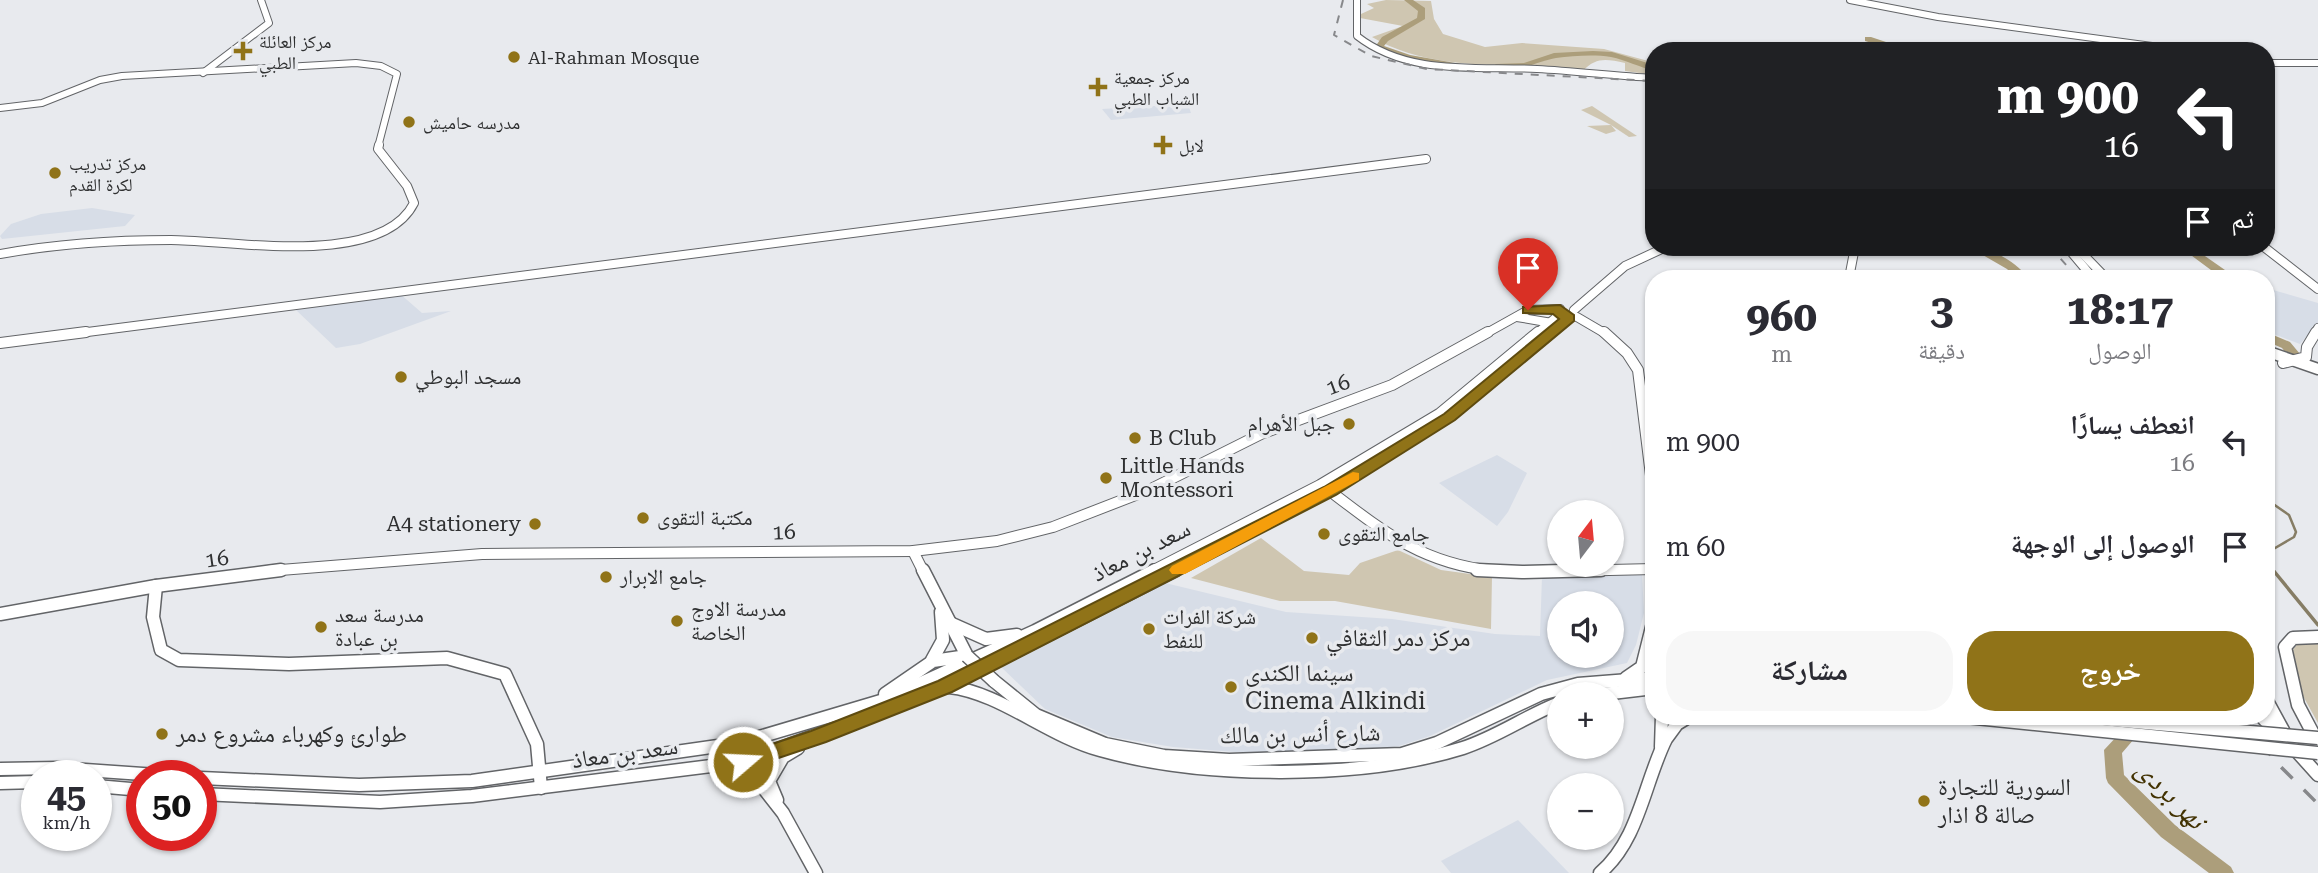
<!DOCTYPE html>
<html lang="ar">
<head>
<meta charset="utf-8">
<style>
	:root { --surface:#fff; --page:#f7f7f7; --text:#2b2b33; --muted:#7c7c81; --accent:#907318 }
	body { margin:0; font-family:"Roboto Serif","Noto Naskh Arabic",serif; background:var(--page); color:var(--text); direction:rtl; height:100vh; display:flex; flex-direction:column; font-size:26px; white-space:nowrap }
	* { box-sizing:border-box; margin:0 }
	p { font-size:23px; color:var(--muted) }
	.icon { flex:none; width:38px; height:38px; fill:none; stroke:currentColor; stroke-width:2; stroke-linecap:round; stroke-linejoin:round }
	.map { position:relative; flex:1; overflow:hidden; direction:ltr }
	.side { position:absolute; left:1645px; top:270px; width:630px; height:455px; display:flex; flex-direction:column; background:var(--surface); border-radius:28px; box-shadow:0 2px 5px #0004; direction:rtl }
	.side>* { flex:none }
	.hud { position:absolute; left:1645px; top:42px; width:630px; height:214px; border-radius:28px; box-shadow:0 2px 5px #0004; direction:rtl; background:#202124; color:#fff; overflow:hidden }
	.needle { width:46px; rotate:16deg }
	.fabs { position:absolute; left:1547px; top:500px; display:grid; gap:14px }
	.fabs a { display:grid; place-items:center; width:77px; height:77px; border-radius:50%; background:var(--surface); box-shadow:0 2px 5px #0004; font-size:35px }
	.speed { position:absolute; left:21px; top:760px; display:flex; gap:14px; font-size:35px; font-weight:700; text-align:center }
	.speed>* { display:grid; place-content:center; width:91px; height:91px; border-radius:50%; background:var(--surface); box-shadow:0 2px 5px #0004; line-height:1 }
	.speed small { font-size:18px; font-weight:400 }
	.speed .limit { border:10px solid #d22; background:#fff; color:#111 }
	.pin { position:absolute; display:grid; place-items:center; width:60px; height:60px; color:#fff; margin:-72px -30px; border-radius:50% 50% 50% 0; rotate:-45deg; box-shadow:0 0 7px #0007 }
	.pin .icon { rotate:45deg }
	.me { position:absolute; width:77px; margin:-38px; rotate:71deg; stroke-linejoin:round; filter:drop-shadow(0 0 5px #0008) }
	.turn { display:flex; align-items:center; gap:24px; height:147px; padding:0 21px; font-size:32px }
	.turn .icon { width:91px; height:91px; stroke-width:2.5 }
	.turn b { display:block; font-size:49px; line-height:60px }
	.then { display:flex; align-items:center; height:66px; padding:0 21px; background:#0003; gap:14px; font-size:26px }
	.eta { display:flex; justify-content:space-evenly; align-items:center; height:119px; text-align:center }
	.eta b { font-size:42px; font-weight:700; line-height:49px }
	.cta { display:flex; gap:14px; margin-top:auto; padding:14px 21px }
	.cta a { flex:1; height:80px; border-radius:28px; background:var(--accent); color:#fff; font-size:28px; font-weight:700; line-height:80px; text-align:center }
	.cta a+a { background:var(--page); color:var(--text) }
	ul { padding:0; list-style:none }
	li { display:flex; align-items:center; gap:21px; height:105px; padding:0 21px }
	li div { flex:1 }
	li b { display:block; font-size:26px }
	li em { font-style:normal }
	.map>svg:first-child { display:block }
	.built { fill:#d7dde7; fill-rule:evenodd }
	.green { fill:#cfc6b1 }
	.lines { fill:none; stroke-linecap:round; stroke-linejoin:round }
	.stream-far1 { stroke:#867d65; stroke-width:2.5 }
	.stream { stroke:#867d65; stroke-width:3.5 }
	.river { fill:#ac9e7b; fill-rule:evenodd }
	.secondary-far3-casing { stroke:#626467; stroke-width:8 }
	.secondary-far2-casing { stroke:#626467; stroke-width:10 }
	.secondary-far1-casing { stroke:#626467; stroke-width:12 }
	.secondary-casing { stroke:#626467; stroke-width:15 }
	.primary-far2-casing { stroke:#626467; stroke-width:8 }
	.primary-far1-casing { stroke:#626467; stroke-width:10 }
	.primary-casing { stroke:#626467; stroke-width:13 }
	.secondary-far3 { stroke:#fff; stroke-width:6 }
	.secondary-far2 { stroke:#fff; stroke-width:8 }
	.secondary-far1 { stroke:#fff; stroke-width:10 }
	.secondary { stroke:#fff; stroke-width:12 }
	.primary-far2 { stroke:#fff; stroke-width:6 }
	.primary-far1 { stroke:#fff; stroke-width:8 }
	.primary { stroke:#fff; stroke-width:10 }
	.rail-far1 { stroke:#87888b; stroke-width:2; stroke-dasharray:8 8; stroke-linecap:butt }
	.rail { stroke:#87888b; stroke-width:3.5; stroke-dasharray:16 16; stroke-linecap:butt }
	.secondary-bridge-casing { stroke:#626467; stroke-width:15; stroke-linecap:butt }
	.secondary-bridge { stroke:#fff; stroke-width:12 }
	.route { fill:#907318; stroke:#5e4b10; stroke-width:2 }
	.slow { fill:#f59e0b }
	.poi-dot { fill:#907318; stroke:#e8eaee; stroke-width:2.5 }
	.labels { text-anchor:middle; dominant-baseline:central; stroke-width:7; stroke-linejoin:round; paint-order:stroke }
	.far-poi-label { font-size:18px; fill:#2f3031; stroke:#e8eaee; text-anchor:start }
	.poi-label { font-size:21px; fill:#2f3031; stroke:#e8eaee; text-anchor:start }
	.street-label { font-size:21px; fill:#2f3031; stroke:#e8eaee }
	.near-street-label { font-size:24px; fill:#2f3031; stroke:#e8eaee }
	.near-poi-label { font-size:24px; fill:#2f3031; stroke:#e8eaee; text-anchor:start }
	.near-water-label { font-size:28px; font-style:italic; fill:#423202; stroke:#e8eaee }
</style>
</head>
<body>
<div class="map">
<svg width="2318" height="873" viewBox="0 0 2318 873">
	<rect width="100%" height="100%" fill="#e8eaee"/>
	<g class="built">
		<polygon points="1188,104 1191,113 1111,120 1102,109"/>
		<polygon points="92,208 135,215 125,226 2,239 0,236 11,224 41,214"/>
		<polygon points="2266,288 2318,303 2318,323 2300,344 2266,331"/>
		<polygon points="399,293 422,313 451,311 360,344 336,348 296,310"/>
		<polygon points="1497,455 1527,473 1508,512 1497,526 1439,483"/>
		<path d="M1642,574L1644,613L1636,645L1627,663L1547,680L1430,736L1399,746L1346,753L1235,752L1173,747L1112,737L1045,709L999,665L1161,582L1286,612L1392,619L1495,634L1540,636L1542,576ZM1559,604H1612V656H1559Z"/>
		<polygon points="1518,820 1569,873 1451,873 1441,861"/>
	</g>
	<g class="green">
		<path d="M1386,0L1431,1L1434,19L1443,34L1485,47L1522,43L1604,49L1652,62L1654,75L1625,71V63C1606,59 1596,57 1583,71C1514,61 1434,74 1372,37L1403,26L1360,18L1361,14L1374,8L1367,4Z"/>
		<polygon points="1592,106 1637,136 1629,137 1611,125 1616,131 1606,134 1587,126 1611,125 1581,110"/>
		<polygon points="1261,538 1304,571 1349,575 1360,563 1398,550 1441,570 1492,577 1491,629 1335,601 1280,601 1191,578"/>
		<polygon points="2318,641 2318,723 2303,696 2293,650 2298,643"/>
	</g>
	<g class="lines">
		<polyline class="stream-far1" points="2266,499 2289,515 2296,532 2294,537 2270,551 2268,560 2274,571"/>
		<polyline class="stream" points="2273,570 2318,625"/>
		<g class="river">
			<polygon points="1404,0 1413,0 1425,8 1425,19 1388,41 1384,46 1410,55 1461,64 1461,68 1408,60 1376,49 1375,47 1382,37 1417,18 1418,11"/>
			<polygon points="1865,37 1871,37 1913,51 1899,51 1865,41"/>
			<polygon points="1842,43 1870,46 1883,51 1825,48 1766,51 1792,44"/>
			<path d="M1593,51L1612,52L1654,65V71C1639,67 1626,60 1611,57C1593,54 1573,56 1556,58C1537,61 1510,77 1492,67L1496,64L1524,63L1554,53Z"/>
			<path d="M1969,247C1991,246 2015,262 2029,278H2016L2007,269Z"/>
			<polygon points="2180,247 2192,247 2225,270 2227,272 2225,278 2213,278 2215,273"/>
			<polygon points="2266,332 2290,342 2300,354 2299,357 2289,357 2282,348 2266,341"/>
			<polygon points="2125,732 2131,734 2134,739 2122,753 2124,775 2175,825 2231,867 2234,873 2209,873 2161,837 2108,783 2106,778 2104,750 2119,734"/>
		</g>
		<g class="secondary-far3-casing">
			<g id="secondary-far3">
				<polyline points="1850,0 1938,17 2189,51"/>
				<polyline points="2266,63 2318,63"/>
				<polyline points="203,73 269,23 261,0"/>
			</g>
		</g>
		<g class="secondary-far2-casing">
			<g id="secondary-far2">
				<polyline points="2264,247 2318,289"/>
				<polyline points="1849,278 1855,247"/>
				<polyline points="1574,310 1625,266 1666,247"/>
				<polyline points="1517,317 1552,323"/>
				<polyline points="1577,317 1606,334"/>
				<polyline points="72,334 1426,159"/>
				<polyline points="1485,334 1528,310 1560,309"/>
				<polyline points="1536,334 1560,314"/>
				<polyline points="1550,334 1569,318"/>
				<polyline points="2315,334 2318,328"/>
			</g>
		</g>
		<g class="secondary-far1-casing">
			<g id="secondary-far1">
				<polyline points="1604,332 1627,353 1638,370 1654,500"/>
				<polyline points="0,343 86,332"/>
				<polyline points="2283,363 2306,357 2307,347 2316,332"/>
				<path d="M1330,491C1385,533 1422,563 1493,571"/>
				<polyline points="1654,522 1654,571"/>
				<polyline points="913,551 923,571"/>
				<polyline points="268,571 482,554 913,551 997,541 1053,527 1151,489 1261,434 1392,385 1488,332"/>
				<polyline points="1152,571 1320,485 1439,414 1538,332"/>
				<polyline points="1172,571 1330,491 1449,417 1552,332"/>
				<polyline points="1565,571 1654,569"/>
			</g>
		</g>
		<g class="secondary-casing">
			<g id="secondary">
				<polyline points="923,570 967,656"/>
				<polyline points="1477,570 1522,572 1601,570"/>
				<polyline points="1654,570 1654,573"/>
				<polyline points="156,586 153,617 161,650 179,660 289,664 447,658 505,674 537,744 541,788"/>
				<polyline points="0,614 156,586 281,570"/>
				<polyline points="950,623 986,639 1017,635"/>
				<polyline points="2318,637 2293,638 2285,647 2298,705 2318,743"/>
				<polyline points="932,660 943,640 941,612"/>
				<polyline points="1626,678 1642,667 1654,619"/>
				<polyline points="994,681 1036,715 1105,744 1164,756 1229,760 1402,754 1437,743 1541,694 1578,684 1654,678"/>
				<path d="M949,687C999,692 1048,736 1100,750C1203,779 1360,780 1463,748C1497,737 1526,716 1559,703"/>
				<polyline points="885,694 933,661 967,656"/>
				<polyline points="1595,695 1654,688"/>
				<polyline points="2266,699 2291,745 2318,775"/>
				<polyline points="2261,716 2280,736"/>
				<polyline points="739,743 743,762 783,813 816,873"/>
				<polyline points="1661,747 1662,716"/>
				<polyline points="0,769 57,768 157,775"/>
				<polyline points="201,778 359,785 472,781 739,743 884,700 1035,631 1155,570"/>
				<polyline points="0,783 37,782"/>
				<polyline points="96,786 142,790"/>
				<polyline points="201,794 380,802 472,796 743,762 945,687 1176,570"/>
				<polyline points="777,800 769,781 783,757 798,748"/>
				<path d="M1600,873C1639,840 1644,783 1666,739L1677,724L1690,716"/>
			</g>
		</g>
		<g class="primary-far2-casing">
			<g id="primary-far2">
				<path d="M1357,0V36C1408,76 1476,66 1537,69C1576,71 1615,76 1654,78"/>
				<polyline points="0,108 42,103 100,80 122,76 356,63 381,66 397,74 378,147"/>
			</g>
		</g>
		<g class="primary-far1-casing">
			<g id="primary-far1">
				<polyline points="2067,247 2093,278"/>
				<polyline points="2076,247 2106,278"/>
				<path d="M0,254C56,244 113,240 171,240C230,240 381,269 414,203L407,186L378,149L379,145"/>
			</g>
		</g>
		<g class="primary-casing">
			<polyline id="primary" points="2266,351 2318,369"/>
		</g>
		<use href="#secondary-far3" class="secondary-far3"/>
		<use href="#secondary-far2" class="secondary-far2"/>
		<use href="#secondary-far1" class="secondary-far1"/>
		<use href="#secondary" class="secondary"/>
		<use href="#primary-far2" class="primary-far2"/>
		<use href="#primary-far1" class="primary-far1"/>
		<use href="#primary" class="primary"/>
		<g class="rail-far1">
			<polyline points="1343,0 1334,35 1371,56 1427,69 1654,81"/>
			<polyline points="2050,247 2078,278"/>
		</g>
		<polyline class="rail" points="2243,716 2274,760 2318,804"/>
		<g class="secondary-bridge-casing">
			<g id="secondary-bridge">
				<polyline points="967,656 994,681"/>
				<polyline points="1956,716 2318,753"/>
				<polyline points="2066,716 2318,738"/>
			</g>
		</g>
		<use href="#secondary-bridge" class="secondary-bridge"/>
	</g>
	<polygon class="route" points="1560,305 1574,315 1574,321 1455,420 1336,495 952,692 826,742 743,770 736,768 732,762 736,756 811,731 938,681 1324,487 1444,414 1559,319 1553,314 1523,313 1523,307"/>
	<polygon class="slow" points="1353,472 1359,473 1359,480 1185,574 1172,574 1169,570 1172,566"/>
	<g class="poi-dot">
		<path d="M239.5 40.5h7v7h7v7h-7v7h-7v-7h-7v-7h7z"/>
		<circle cx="514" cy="57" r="7"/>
		<path d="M1094.5 76.5h7v7h7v7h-7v7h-7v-7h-7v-7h7z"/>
		<circle cx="409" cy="122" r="7"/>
		<path d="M1159.5 134.5h7v7h7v7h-7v7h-7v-7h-7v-7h7z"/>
		<circle cx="55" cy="173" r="7"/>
		<circle cx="401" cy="377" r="7"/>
		<circle cx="1349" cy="424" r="7"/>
		<circle cx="1135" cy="438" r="7"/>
		<circle cx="1106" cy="478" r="7"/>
		<circle cx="643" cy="518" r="7"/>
		<circle cx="535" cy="524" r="7"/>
		<circle cx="1324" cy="534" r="7"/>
		<circle cx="606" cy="577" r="7"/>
		<circle cx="677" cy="621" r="7"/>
		<circle cx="321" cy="627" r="7"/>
		<circle cx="1149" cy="629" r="7"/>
		<circle cx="1312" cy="638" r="7"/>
		<circle cx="1231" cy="687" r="7"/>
		<circle cx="162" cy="734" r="7"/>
		<circle cx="1924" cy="801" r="7"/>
	</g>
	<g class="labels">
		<g class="far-poi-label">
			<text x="259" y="41">مركز العائلة<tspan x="259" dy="21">الطبي</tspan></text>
			<text x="528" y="57">Al-Rahman Mosque</text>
			<text x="1114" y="77">مركز جمعية<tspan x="1114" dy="21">الشباب الطبي</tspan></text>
			<text x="423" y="122">مدرسه حاميش</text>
			<text x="1179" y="145">لابل</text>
			<text x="69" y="163">مركز تدريب<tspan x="69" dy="21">لكرة القدم</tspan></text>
		</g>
		<g class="poi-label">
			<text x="415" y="377">مسجد البوطي</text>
			<text x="1335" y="424" text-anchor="end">جبل الأهرام</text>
			<text x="1149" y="438">B Club</text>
			<text x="1120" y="466">Little Hands<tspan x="1120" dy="24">Montessori</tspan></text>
			<text x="657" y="518">مكتبة التقوى</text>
			<text x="521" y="524" text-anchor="end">A4 stationery</text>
			<text x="1338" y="534">جامع التقوى</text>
			<text x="620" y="577">جامع الابرار</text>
			<text x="691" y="609">مدرسة الاوج<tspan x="691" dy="24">الخاصة</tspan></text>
			<text x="335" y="615">مدرسة سعد<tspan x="335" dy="24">بن عبادة</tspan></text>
			<text x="1163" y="617">شركة الفرات<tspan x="1163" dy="24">للنفط</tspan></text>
		</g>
		<g class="street-label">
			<text transform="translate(1338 385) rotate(-20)">16</text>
			<text transform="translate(784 532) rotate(-2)">16</text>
			<text transform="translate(217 559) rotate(-8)">16</text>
		</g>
		<g class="near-street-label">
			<text transform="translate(1141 551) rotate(-27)">سعد بن معاذ</text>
			<text transform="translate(1300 734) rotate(-1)">شارع أنس بن مالك</text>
			<text transform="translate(625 753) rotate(-8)">سعد بن معاذ</text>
		</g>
		<g class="near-poi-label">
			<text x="1326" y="638">مركز دمر الثقافي</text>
			<text x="1245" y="673">سينما الكندي<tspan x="1245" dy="28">Cinema Alkindi</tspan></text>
			<text x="176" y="734">طوارئ وكهرباء مشروع دمر</text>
			<text x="1938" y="787">السورية للتجارة<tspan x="1938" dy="28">صالة 8 اذار</tspan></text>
		</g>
		<g class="near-water-label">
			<text transform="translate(2171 794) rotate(45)">نهر بردى</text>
		</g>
	</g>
</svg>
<div class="fabs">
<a><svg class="needle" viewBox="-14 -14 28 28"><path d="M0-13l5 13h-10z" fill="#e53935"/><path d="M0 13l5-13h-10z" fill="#7c7c81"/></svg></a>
<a><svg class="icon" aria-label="sound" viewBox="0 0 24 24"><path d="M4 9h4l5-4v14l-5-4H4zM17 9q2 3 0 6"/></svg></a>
<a>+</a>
<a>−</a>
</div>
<div class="speed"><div>45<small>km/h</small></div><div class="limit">50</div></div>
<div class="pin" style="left:1528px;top:310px;background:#d93025"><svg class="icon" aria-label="arrive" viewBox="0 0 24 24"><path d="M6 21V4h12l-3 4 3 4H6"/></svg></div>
<svg class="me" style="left:743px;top:762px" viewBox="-20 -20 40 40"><circle r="17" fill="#907318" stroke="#fff" stroke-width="3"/><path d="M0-11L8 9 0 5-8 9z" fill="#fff"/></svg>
<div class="hud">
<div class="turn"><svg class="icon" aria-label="left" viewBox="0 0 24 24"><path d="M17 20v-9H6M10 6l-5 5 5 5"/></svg><div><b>900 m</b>16</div></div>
<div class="then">ثم<svg class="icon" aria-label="arrive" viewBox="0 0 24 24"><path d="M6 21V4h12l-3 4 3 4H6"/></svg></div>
</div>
<section class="side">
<div class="eta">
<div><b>18:17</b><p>الوصول</p></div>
<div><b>3</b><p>دقيقة</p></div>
<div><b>960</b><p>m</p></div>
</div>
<ul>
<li><svg class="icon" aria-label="left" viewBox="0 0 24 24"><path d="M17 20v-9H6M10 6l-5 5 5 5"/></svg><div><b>انعطف يسارًا</b><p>16</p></div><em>900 m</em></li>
<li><svg class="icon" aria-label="arrive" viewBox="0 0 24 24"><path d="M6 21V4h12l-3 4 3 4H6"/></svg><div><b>الوصول إلى الوجهة</b></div><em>60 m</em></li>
</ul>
<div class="cta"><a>خروج</a><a>مشاركة</a></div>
</section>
</div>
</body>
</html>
